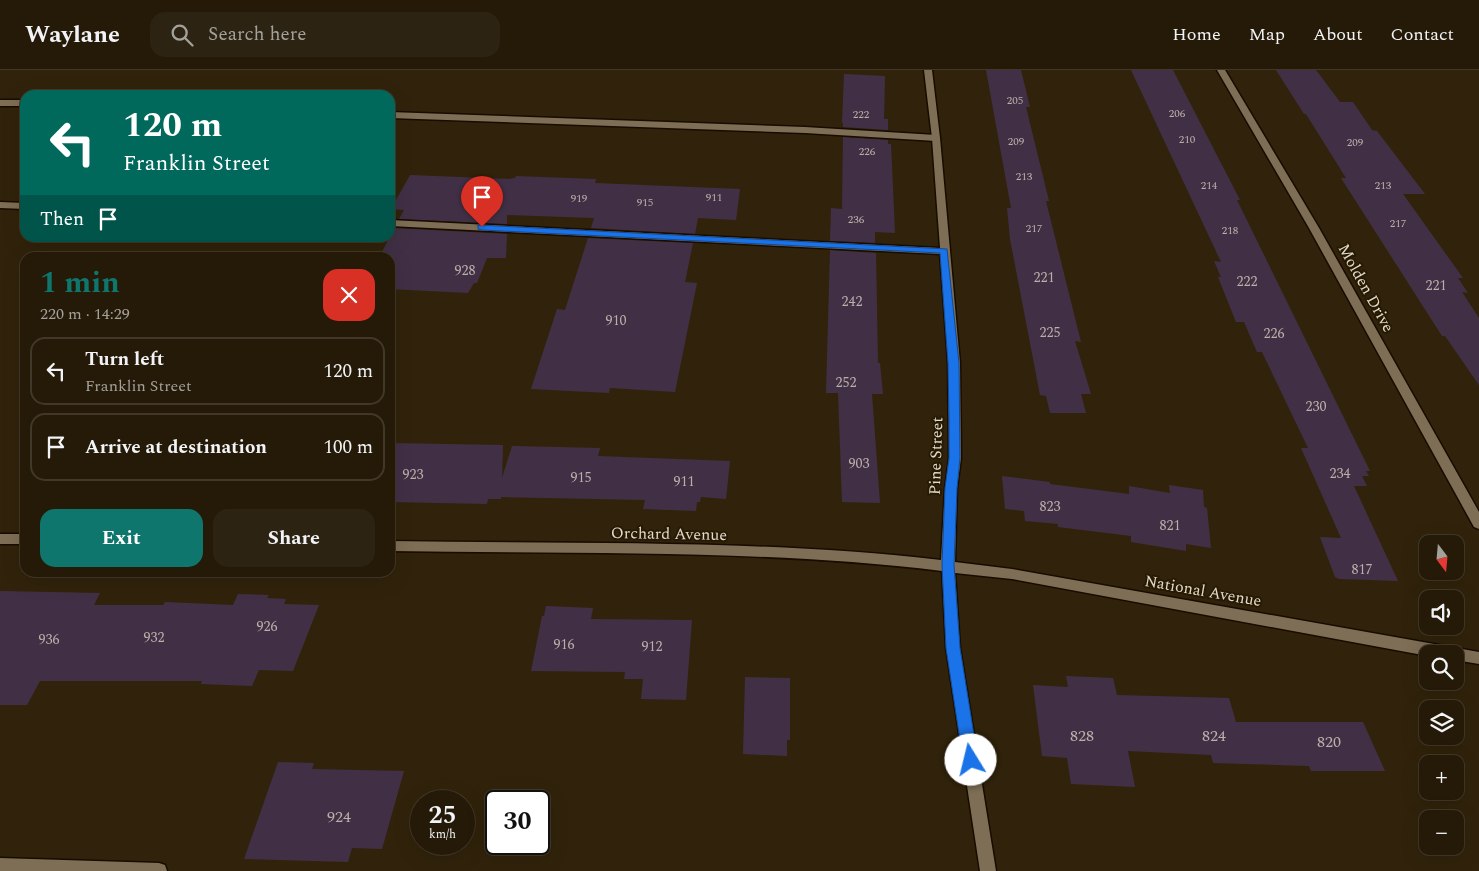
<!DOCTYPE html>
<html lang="en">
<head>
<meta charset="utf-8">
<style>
	:root { --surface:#251a08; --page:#2d2312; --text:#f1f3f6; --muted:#a3a19c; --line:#423829; --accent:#0f766e }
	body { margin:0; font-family:Spectral,serif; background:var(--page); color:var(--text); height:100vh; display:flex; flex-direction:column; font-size:19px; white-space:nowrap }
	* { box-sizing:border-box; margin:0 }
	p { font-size:16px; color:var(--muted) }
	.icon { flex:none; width:28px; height:28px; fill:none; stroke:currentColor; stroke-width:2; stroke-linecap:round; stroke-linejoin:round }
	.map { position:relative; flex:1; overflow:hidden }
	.side { position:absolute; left:20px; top:182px; width:375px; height:325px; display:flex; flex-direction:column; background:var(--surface); border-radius:15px; box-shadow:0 5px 20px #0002,0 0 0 1px var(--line) }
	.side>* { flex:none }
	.top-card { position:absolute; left:20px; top:20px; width:375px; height:152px; border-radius:15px; box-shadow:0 5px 20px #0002,0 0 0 1px var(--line); background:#00695c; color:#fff; overflow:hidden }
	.needle { width:32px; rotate:164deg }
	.buttons { position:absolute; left:1419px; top:465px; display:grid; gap:10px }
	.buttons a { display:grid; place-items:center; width:45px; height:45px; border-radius:10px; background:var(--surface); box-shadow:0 5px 20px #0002,0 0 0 1px var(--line); font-size:25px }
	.speed { position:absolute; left:410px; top:720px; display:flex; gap:10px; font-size:25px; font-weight:700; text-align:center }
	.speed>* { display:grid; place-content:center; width:65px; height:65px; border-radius:50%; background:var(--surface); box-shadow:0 5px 20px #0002,0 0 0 1px var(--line); line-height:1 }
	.speed small { font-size:12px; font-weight:400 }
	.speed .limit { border:2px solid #111; border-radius:8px; background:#fff; color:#111 }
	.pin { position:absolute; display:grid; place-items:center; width:42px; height:42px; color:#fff; margin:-51px -21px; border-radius:50% 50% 50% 0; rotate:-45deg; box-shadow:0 0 5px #0007 }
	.pin .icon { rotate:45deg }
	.me { position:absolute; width:55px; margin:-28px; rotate:351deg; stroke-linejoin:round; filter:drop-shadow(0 0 4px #0008) }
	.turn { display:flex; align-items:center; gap:18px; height:105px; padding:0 20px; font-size:22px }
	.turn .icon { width:65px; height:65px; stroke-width:2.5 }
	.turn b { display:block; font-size:35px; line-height:42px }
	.then { display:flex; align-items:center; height:48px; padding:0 20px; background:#0003; gap:10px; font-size:19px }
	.round { display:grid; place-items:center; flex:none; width:52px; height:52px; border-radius:15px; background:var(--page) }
	.summary { display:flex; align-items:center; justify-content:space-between; height:85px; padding:0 20px }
	h1 { font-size:30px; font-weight:700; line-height:38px; color:var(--accent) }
	.primary-button { display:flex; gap:10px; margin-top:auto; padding:10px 20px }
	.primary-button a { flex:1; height:58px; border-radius:15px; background:var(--accent); color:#fff; font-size:20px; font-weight:700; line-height:58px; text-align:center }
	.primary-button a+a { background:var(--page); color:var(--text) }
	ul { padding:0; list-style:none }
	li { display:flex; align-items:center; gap:15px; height:68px; margin:0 10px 8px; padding:0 10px; border:2px solid var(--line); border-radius:15px }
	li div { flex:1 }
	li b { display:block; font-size:19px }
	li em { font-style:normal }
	header { display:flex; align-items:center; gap:30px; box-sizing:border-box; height:70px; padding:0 25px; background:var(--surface); border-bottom:1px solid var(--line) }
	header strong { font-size:24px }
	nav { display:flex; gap:28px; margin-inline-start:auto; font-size:18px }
	.search { width:350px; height:45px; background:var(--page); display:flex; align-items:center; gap:12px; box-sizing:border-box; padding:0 18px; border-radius:15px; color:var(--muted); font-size:19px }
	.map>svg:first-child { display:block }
	.building { fill:#413045 }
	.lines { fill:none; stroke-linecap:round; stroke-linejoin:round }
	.service-casing { stroke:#180c00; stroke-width:3 }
	.minor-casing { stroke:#180c00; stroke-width:3 }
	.service { fill:#7e6e55; fill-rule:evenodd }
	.minor { fill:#7e6e55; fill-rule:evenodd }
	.route { fill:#1a73e8; stroke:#114b97 }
	.labels { text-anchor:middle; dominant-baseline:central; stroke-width:4; stroke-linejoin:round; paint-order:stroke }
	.far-number-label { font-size:11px; fill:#bab0aa }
	.number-label { font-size:14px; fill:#bab0aa }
	.street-label { font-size:16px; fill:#e3dacc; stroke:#271a03 }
	.near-number-label { font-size:16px; fill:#bab0aa }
</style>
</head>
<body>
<header>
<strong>Waylane</strong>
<div class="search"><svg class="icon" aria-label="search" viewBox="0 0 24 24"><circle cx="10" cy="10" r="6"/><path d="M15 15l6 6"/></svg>Search here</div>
<nav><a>Home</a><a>Map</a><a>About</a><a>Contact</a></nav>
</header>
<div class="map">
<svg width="1479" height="801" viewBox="0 0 1479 801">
	<rect width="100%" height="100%" fill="#31230b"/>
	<g class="building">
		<polygon points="986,0 1021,0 1030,37 1026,37 1049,131 1046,131 1081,272 1075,271 1091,324 1081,324 1086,343 1050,343 1046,326 1040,325 1010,169 1007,138 1011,138"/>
		<polygon points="1131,0 1173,0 1240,130 1237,130 1370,401 1366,401 1369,406 1362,406 1367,416 1354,416 1398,511 1339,509 1335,507 1320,467 1341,468 1301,378 1308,378 1262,282 1257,282 1244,252 1236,252 1218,207 1221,207 1214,191 1221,192"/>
		<polygon points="1276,0 1316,0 1340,32 1353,32 1372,60 1377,61 1425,124 1403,124 1463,208 1458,208 1468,223 1462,222 1479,248 1479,315 1445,266 1442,266 1341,108 1346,108 1306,44 1304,44"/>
		<polygon points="844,4 885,6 884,49 888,49 888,60 843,57 843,53 842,53"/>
		<polygon points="843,67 888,70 888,74 891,74 895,163 875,162 875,173 830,171 831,138 842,139"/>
		<polygon points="410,105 509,109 515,108 516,106 596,109 595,113 740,119 736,150 698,148 695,164 591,158 594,148 507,145 507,154 399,149 404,140 391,139"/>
		<polygon points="394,158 507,164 506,188 487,188 477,213 474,213 468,223 390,219 390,188 379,188"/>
		<polygon points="588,168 693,173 685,212 697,213 675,322 610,318 609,323 531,319 557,239 565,240"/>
		<polygon points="830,180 876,183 878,293 880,293 883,324 872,324 880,433 842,432 838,323 826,323"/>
		<polygon points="390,373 503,375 502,408 512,376 600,378 598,386 730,391 726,429 701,427 700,432 697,432 696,441 643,439 645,430 501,427 501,429 488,429 487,434 390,432"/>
		<polygon points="1002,406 1050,412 1050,414 1129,424 1129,416 1170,423 1169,415 1203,420 1204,437 1207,438 1211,478 1186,474 1186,481 1131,472 1131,466 1058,457 1058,454 1025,451 1024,441 1005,439"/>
		<polygon points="0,521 100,523 94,535 163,535 165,532 233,535 238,524 269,525 267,528 286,529 284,534 319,535 293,601 259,600 252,616 201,614 202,611 40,611 27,635 0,635"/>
		<polygon points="546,536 593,538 591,549 692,550 686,630 641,629 643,609 624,609 625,602 531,601 542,546 544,546"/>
		<polygon points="1066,606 1113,608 1117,625 1229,628 1236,652 1363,652 1385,701 1311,701 1309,696 1213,693 1211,685 1128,681 1135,717 1071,714 1067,688 1042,686 1033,615 1068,617"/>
		<polygon points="745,607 790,608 790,670 787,670 787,686 743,684"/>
		<polygon points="278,692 314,693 312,699 404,701 382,779 352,778 348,792 244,789"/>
	</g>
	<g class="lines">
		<g class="service-casing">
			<g id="service">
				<rect x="0" y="30" width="25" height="6"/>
				<polygon points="390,42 805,57 936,65 940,68 936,71 805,63 390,48"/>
				<polygon points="0,788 159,793 165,795 167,801 0,801"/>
			</g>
		</g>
		<g class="minor-casing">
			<g id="minor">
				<path d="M924,0H932L940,68L960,293L961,388L957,418L955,492L1012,499L1479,582V594L1455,590V584H1428V586L1012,509L955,503L960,578L996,801H980L946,578L942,501C759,479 573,484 390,481V471C573,474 759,469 941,490L945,418L949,388L948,293L940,184L390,156V150L940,178L932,68Z"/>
				<polygon points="1217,0 1225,0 1319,158 1479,442 1479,459 1474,457 1309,158"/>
				<polygon points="0,132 25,133 25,139 0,138"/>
				<rect x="0" y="464" width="25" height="10"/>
			</g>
		</g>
		<use href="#service" class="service"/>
		<use href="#minor" class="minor"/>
	</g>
	<polygon class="route" points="478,155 947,179 959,293 960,388 957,418 954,495 960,578 978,690 976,694 971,696 966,694 963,690 946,578 942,495 945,418 949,388 949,350 948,293 940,183 482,160 478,159"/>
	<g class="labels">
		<g class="far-number-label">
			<text x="1015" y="30">205</text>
			<text x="1177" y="43">206</text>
			<text x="861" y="44">222</text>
			<text x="1187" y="69">210</text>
			<text x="1016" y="71">209</text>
			<text x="1355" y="72">209</text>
			<text x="867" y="81">226</text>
			<text x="1024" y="106">213</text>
			<text x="1209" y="115">214</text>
			<text x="1383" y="115">213</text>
			<text x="714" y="127">911</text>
			<text x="579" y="128">919</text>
			<text x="645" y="132">915</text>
			<text x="856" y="149">236</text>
			<text x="1398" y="153">217</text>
			<text x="1034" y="158">217</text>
			<text x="1230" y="160">218</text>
		</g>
		<g class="number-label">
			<text x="465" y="200">928</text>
			<text x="1044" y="207">221</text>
			<text x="1247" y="211">222</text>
			<text x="1436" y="215">221</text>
			<text x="852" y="231">242</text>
			<text x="616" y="250">910</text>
			<text x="1050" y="262">225</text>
			<text x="1274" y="263">226</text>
			<text x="846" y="312">252</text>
			<text x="1316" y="336">230</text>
			<text x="859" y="393">903</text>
			<text x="1340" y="403">234</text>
			<text x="413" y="404">923</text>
			<text x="581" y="407">915</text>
			<text x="684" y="411">911</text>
			<text x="1050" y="436">823</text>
			<text x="1170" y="455">821</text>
			<text x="1362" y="499">817</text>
			<text x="267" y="556">926</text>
			<text x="154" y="567">932</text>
			<text x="49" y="569">936</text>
			<text x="564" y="574">916</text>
			<text x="652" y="576">912</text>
		</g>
		<g class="street-label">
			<text transform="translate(1366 218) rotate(61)">Molden Drive</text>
			<text transform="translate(936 386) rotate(-88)">Pine Street</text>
			<text transform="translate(669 464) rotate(1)">Orchard Avenue</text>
			<text transform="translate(1203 521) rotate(10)">National Avenue</text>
		</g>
		<g class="near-number-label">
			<text x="1082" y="666">828</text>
			<text x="1214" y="666">824</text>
			<text x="1329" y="672">820</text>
			<text x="339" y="747">924</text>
		</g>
	</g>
</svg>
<div class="buttons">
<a><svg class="needle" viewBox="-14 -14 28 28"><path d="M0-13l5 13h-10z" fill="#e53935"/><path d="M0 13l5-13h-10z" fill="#a3a19c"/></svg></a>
<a><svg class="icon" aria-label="sound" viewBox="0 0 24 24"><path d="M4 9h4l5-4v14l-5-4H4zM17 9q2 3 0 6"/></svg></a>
<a><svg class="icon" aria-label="search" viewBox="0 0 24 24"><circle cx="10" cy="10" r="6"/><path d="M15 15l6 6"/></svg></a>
<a><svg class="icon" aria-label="layers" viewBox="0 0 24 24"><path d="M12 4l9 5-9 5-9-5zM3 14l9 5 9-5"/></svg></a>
<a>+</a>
<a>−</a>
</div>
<div class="speed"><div>25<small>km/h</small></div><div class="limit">30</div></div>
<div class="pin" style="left:482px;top:157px;background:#d93025"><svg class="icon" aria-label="arrive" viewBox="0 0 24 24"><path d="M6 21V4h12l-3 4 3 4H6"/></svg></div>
<svg class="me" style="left:971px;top:690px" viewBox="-20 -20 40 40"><circle r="19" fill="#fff"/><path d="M0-13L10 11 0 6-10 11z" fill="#1a73e8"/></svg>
<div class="top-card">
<div class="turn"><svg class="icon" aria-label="left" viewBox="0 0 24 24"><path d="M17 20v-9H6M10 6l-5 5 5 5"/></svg><div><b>120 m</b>Franklin Street</div></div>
<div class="then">Then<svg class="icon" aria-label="arrive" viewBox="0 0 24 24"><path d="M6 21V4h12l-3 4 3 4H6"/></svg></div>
</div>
<section class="side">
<div class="summary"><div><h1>1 min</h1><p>220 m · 14:29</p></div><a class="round" style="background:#d93025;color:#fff"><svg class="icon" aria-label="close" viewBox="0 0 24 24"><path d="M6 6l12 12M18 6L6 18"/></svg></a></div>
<ul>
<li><svg class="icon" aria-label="left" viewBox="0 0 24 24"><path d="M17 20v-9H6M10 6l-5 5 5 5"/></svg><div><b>Turn left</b><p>Franklin Street</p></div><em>120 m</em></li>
<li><svg class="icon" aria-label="arrive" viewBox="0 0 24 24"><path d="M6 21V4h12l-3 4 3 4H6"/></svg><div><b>Arrive at destination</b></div><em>100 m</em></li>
</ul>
<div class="primary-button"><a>Exit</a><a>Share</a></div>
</section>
</div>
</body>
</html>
